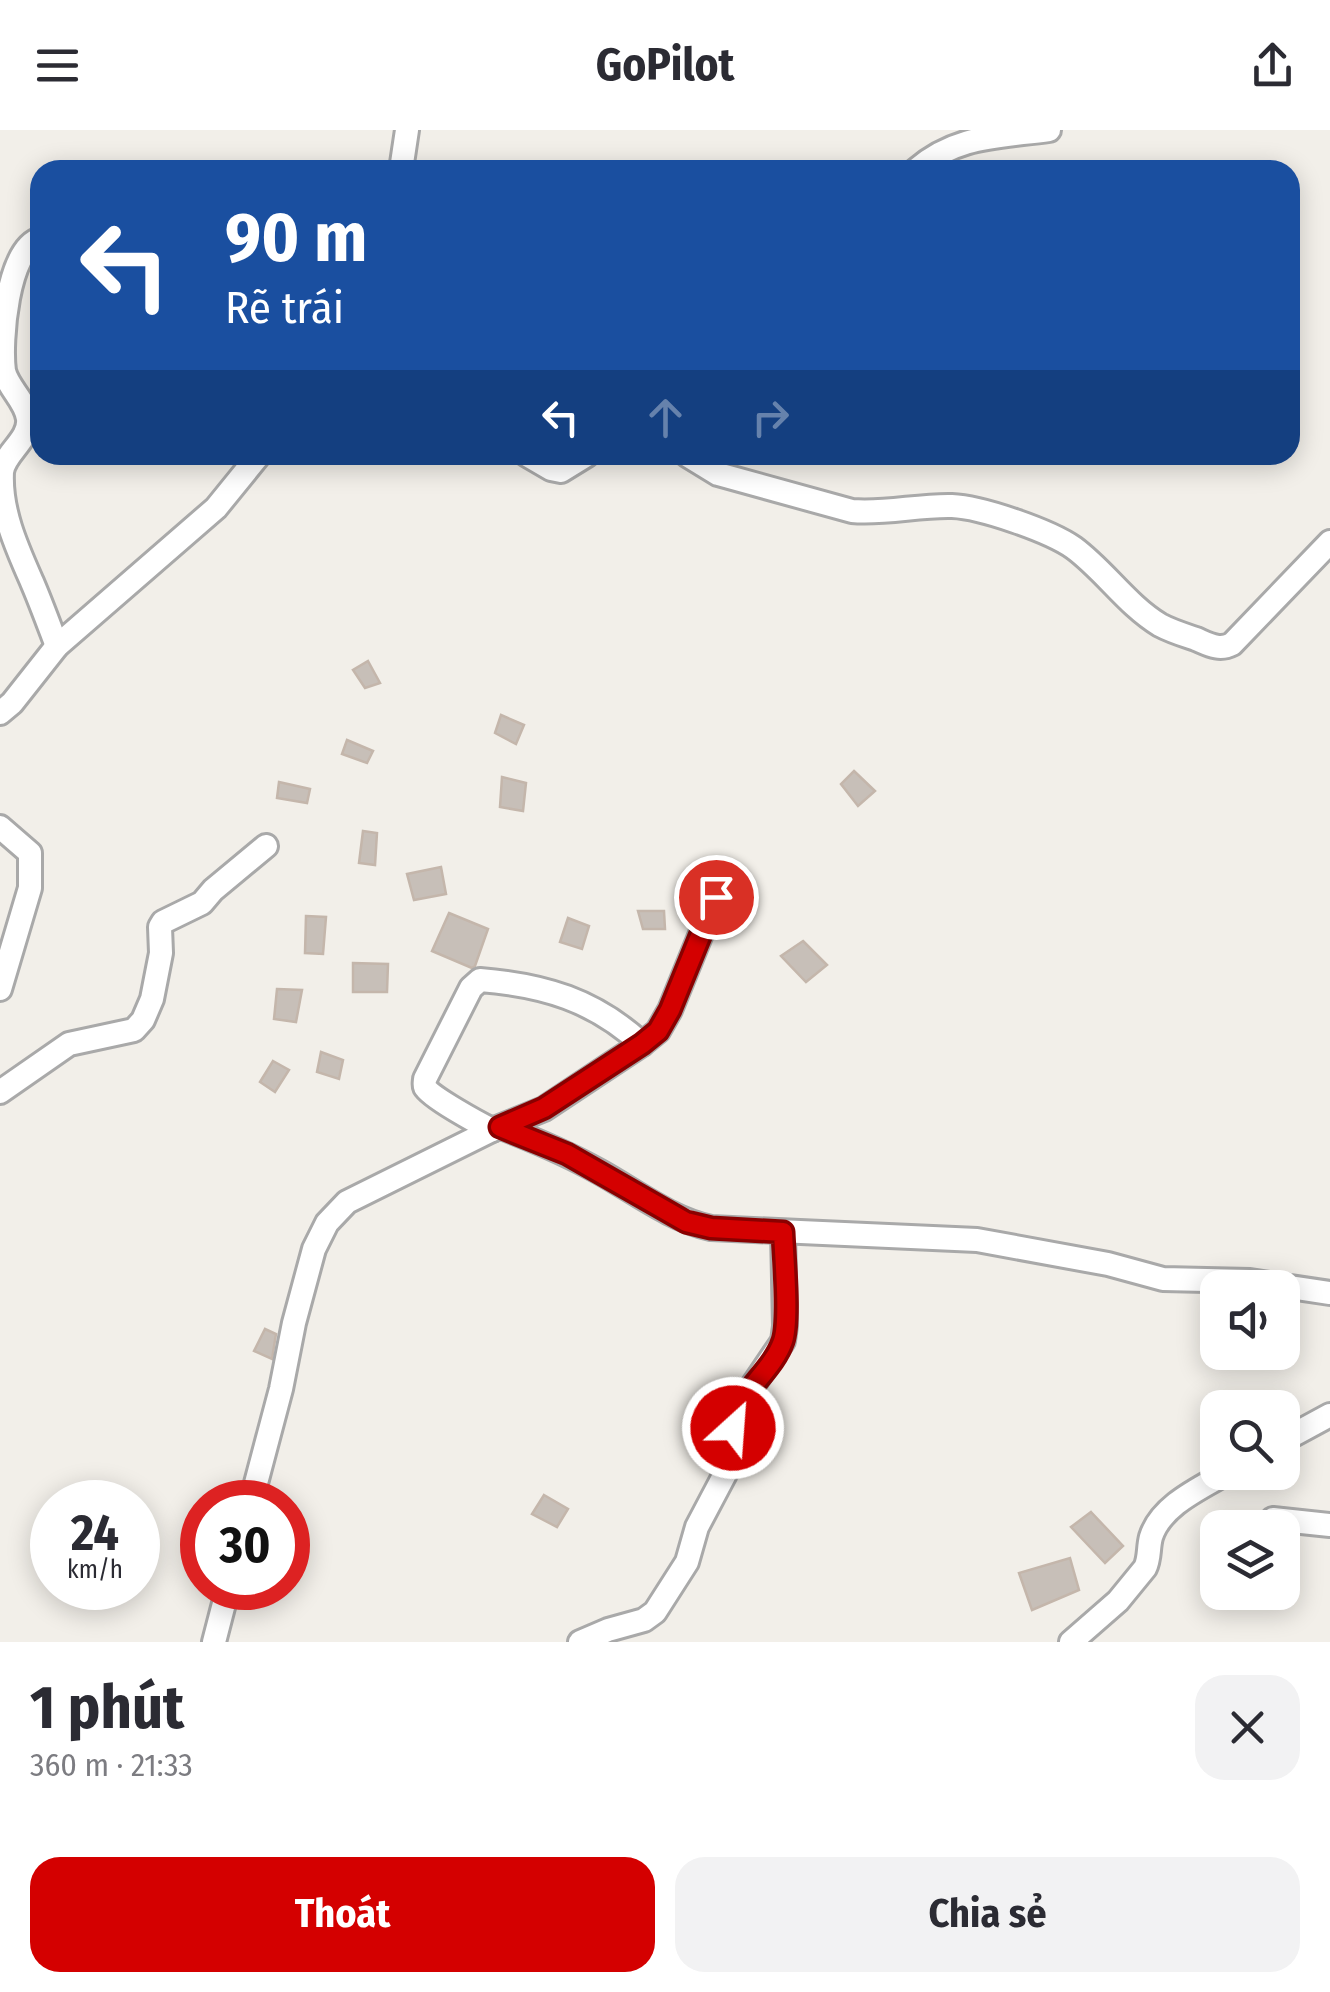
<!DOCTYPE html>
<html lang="vi">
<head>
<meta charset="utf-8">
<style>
	:root { --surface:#fff; --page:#f2f2f3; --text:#2b2b33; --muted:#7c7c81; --accent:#d40000 }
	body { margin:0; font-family:"Fira Sans Condensed",sans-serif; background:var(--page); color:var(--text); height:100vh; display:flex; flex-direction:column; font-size:38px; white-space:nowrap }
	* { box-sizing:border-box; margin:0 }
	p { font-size:32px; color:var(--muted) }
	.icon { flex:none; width:55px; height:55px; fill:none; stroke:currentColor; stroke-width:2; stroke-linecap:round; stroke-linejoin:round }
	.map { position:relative; height:1512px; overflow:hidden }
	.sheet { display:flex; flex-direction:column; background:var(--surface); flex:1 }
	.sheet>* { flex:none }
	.guide { position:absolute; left:30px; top:30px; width:1270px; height:305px; border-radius:30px; box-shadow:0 5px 25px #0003; background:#1a4fa0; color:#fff; overflow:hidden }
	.fabs { position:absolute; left:1200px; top:1140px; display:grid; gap:20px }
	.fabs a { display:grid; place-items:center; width:100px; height:100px; border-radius:20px; background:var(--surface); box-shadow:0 5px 25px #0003; font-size:50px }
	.speed { position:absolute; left:30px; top:1350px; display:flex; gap:20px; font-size:50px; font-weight:700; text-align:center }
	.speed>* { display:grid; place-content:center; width:130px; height:130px; border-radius:50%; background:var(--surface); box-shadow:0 5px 25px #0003; line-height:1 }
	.speed small { font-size:25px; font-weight:400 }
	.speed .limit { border:15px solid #d22; background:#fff; color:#111 }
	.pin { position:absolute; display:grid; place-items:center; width:85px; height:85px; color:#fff; margin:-42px; border:5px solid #fff; border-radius:50%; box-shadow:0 2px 10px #0007 }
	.me { position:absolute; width:110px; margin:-55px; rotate:26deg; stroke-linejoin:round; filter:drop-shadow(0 0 8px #0008) }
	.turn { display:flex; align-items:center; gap:35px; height:210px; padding:0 30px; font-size:45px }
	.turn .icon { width:130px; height:130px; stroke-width:2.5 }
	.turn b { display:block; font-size:70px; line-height:85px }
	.lanes { display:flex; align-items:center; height:95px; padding:0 30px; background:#0003; justify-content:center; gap:50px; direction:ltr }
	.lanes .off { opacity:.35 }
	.round { display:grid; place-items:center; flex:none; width:105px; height:105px; border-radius:30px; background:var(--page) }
	.overview { display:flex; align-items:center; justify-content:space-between; height:170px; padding:0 30px }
	h1 { font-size:60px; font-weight:700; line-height:75px }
	.action { display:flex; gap:20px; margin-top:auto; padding:20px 30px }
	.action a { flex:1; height:115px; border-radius:30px; background:var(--accent); color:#fff; font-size:40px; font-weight:700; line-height:115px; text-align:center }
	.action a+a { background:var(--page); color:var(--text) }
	header { display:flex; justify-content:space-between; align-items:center; height:130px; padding:0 30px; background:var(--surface); font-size:45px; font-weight:700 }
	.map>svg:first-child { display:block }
	.building { fill:#c7bfb8; stroke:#c4b6ab; stroke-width:2.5 }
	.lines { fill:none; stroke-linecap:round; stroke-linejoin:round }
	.minor-casing { stroke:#a9a9a9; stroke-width:28 }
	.minor { stroke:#fff; stroke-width:22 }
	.route-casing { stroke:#8a0000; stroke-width:25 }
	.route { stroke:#d40000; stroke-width:18 }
</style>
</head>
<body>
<header><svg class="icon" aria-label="menu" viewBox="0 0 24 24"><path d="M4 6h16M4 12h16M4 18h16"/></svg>GoPilot<svg class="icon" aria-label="share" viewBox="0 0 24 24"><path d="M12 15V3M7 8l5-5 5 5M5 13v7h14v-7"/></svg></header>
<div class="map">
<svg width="1330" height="1512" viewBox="0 0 1330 1512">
	<rect width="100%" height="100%" fill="#f2efe9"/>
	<g class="building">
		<polygon points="368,531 380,553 365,558 353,540"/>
		<polygon points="501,585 524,595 516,614 495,603"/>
		<polygon points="347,610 373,621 367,633 342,624"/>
		<polygon points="854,641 875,661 858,676 841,654"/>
		<polygon points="502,647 526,653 523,681 500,677"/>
		<polygon points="279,652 310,659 307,673 277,668"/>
		<polygon points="363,701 377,703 375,735 359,733"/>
		<polygon points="441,737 446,764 414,770 407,744"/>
		<polygon points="638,781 664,781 665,799 643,799"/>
		<polygon points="449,783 488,799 475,836 472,838 432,821"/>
		<polygon points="306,786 326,787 323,824 305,823"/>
		<polygon points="568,788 589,796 582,819 560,812"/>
		<polygon points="803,811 827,835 806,852 781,826"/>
		<polygon points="353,833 388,834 387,862 353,862"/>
		<polygon points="277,859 302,860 296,892 274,889"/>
		<polygon points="321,922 343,930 339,949 317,942"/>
		<polygon points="273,931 289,940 275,962 260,952"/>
		<polygon points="265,1199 276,1204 272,1229 254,1221"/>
		<polygon points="544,1365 568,1379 557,1397 532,1384"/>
		<polygon points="1091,1382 1123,1416 1105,1433 1071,1397"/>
		<polygon points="1070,1428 1079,1460 1032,1480 1019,1443"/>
	</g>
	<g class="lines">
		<g class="minor-casing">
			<g id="minor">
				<polyline points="401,40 407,0"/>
				<path d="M916,40C956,5 999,7 1049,0"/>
				<path d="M40,109C7,119 0,212 4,241C8,258 26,271 28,289C30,310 4,323 2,342C0,381 17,418 32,452C41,473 49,495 57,516"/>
				<polyline points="527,325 551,339 561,341 587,325"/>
				<path d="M687,325L718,344L852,381C886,384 918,375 952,376C981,377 1050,401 1074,418C1105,441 1127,475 1160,495C1171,501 1184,505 1196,509C1208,514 1219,521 1232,514L1330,412"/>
				<polyline points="0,583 12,573 57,516 216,378 259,325"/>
				<polyline points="0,697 30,723 30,758 0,859"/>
				<polyline points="0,962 69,914 134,900 143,890 152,869 161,823 160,797 163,792 202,773 213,760 266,716"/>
				<path d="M501,997C535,1010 568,1024 600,1042C636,1062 670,1089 711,1098L977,1110L1108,1134L1163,1149L1250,1151L1330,1163"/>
				<path d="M492,1000C480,994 430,967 425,957C424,955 425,951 425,949L471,858L480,850C544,855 594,870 642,914"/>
				<polyline points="1282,1311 1330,1285"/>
				<polyline points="251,1372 281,1259 294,1193 314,1119 327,1093 347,1072 492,1000 544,979 642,914 658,901 670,880 716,767"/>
				<polyline points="1273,1389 1330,1395"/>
				<polyline points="214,1512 228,1458"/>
				<polyline points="580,1512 608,1500 644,1490 655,1482 687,1432 697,1397 725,1344 730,1331 734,1291 739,1276 783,1211 785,1196 783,1102"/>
				<path d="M1071,1512L1118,1471L1145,1438C1150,1428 1148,1418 1151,1407C1161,1375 1201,1358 1228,1342"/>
			</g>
		</g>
		<use href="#minor" class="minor"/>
	</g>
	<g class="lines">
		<g class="route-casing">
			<path id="route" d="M716,767L670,880L658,901L642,914L544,978L500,997L567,1024L686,1092L711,1098L783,1102C784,1128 790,1190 783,1211C772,1243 736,1263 733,1298"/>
		</g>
		<use href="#route" class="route"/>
	</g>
</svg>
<div class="fabs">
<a><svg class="icon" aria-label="sound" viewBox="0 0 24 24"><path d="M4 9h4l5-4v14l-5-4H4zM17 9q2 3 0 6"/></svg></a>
<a><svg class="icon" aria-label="search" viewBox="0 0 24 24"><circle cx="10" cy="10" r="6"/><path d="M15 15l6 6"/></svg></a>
<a><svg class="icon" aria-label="layers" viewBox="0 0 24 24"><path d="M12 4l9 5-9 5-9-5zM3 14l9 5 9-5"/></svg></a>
</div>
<div class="speed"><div>24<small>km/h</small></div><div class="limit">30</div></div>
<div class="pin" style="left:716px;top:767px;background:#d93025"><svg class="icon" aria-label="arrive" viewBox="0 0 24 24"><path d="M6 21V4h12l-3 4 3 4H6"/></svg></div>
<svg class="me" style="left:733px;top:1298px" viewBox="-20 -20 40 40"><circle r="17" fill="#d40000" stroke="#fff" stroke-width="3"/><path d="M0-11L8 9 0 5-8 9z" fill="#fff"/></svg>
<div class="guide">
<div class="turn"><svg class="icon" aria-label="left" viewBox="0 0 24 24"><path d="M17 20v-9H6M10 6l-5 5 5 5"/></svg><div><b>90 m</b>Rẽ trái</div></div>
<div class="lanes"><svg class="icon" aria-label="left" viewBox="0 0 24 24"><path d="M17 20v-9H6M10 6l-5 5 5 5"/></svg><svg class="icon off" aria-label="ahead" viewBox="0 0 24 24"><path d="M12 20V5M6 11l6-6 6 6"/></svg><svg class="icon off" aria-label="right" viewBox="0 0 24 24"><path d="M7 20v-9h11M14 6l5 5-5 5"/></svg></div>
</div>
</div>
<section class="sheet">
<div class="overview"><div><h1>1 phút</h1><p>360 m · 21:33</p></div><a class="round"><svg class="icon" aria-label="close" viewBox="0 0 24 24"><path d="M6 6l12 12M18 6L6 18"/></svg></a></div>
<div class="action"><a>Thoát</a><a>Chia sẻ</a></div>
</section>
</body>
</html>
